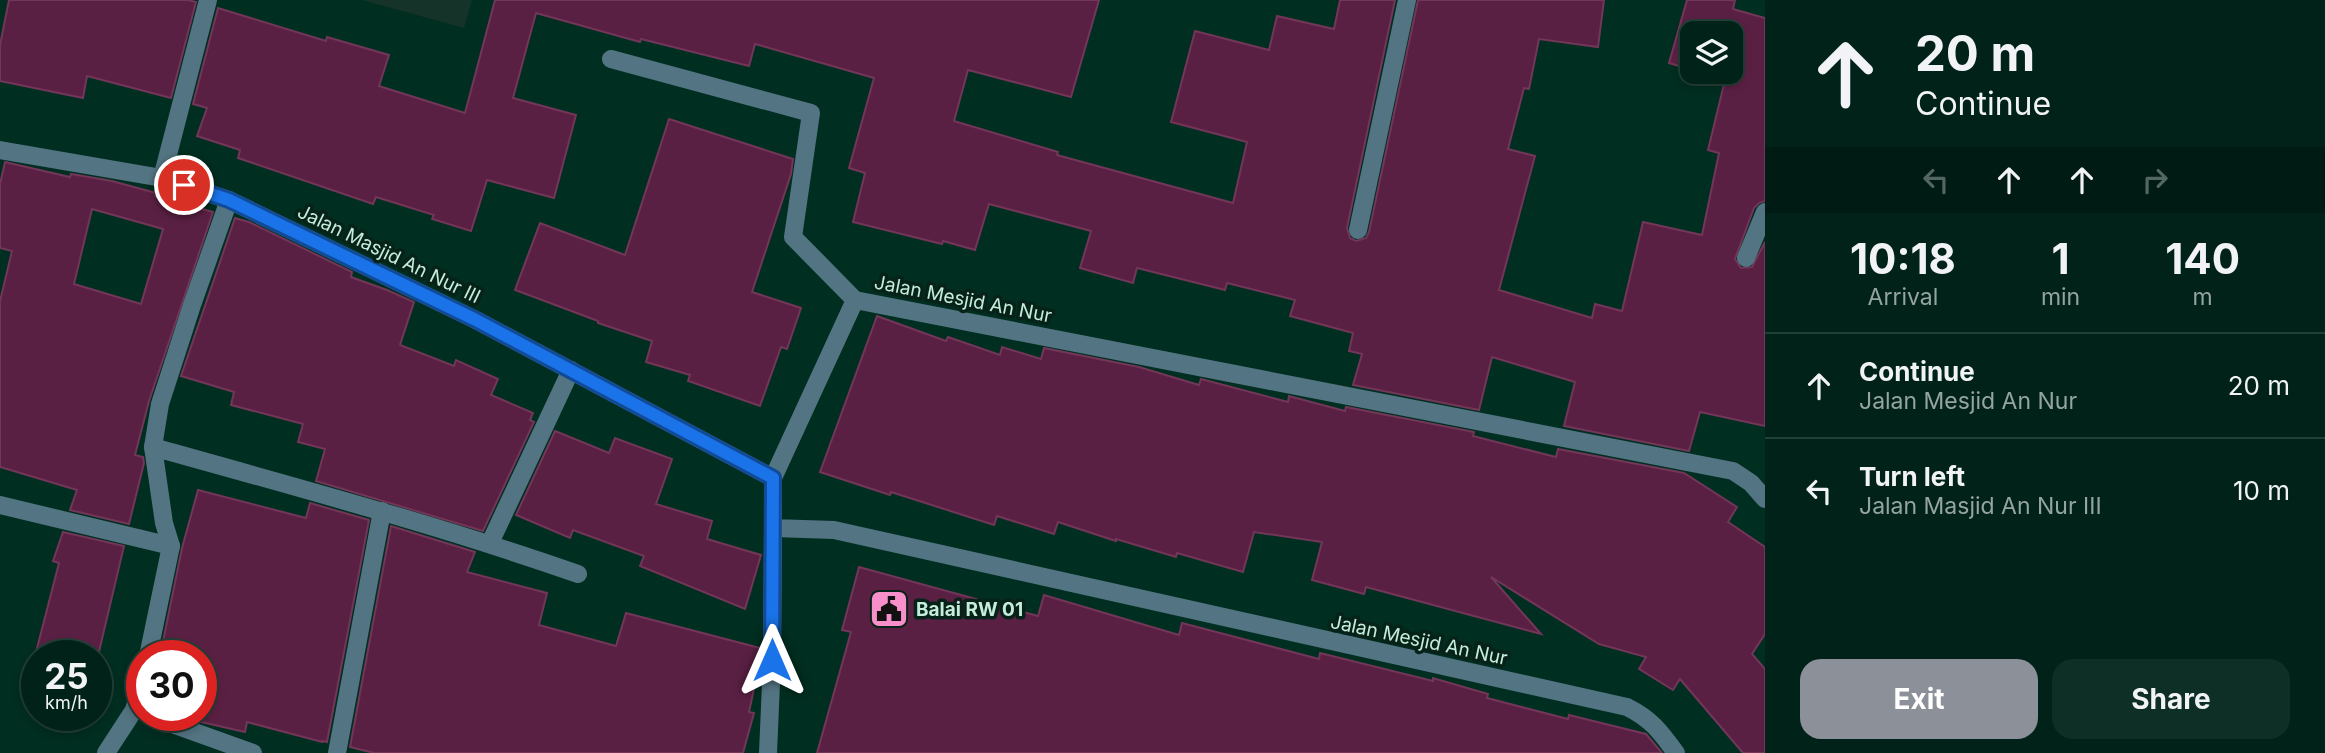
<!DOCTYPE html>
<html lang="en">
<head>
<meta charset="utf-8">
<style>
	:root { --surface:#002218; --page:#0e2f25; --text:#f1f3f6; --muted:#95a4a2; --line:#223f37; --accent:#8c9099 }
	body { margin:0; font-family:Inter,sans-serif; background:var(--page); color:var(--text); height:100vh; display:flex; flex-direction:column; font-size:26px; white-space:nowrap }
	* { box-sizing:border-box; margin:0 }
	p { font-size:23px; color:var(--muted) }
	.icon { flex:none; width:38px; height:38px; fill:none; stroke:currentColor; stroke-width:2; stroke-linecap:round; stroke-linejoin:round }
	.map { position:relative; flex:1; overflow:hidden }
	.details { display:flex; flex-direction:column; background:var(--surface); width:560px }
	.details>* { flex:none }
	.guide { background:#002218; color:var(--text); overflow:hidden }
	.buttons { position:absolute; left:1680px; top:21px; display:grid; gap:14px }
	.buttons a { display:grid; place-items:center; width:63px; height:63px; border-radius:14px; background:var(--surface); box-shadow:0 4px 10px #0003,0 0 0 2px var(--line); font-size:35px }
	.speed { position:absolute; left:21px; top:640px; display:flex; gap:14px; font-size:35px; font-weight:700; text-align:center }
	.speed>* { display:grid; place-content:center; width:91px; height:91px; border-radius:50%; background:var(--surface); box-shadow:0 4px 10px #0003,0 0 0 2px var(--line); line-height:1 }
	.speed small { font-size:18px; font-weight:400 }
	.speed .limit { border:10px solid #d22; background:#fff; color:#111 }
	.pin { position:absolute; display:grid; place-items:center; width:60px; height:60px; color:#fff; margin:-30px; border:4px solid #fff; border-radius:50%; box-shadow:0 2px 7px #0007 }
	.me { position:absolute; width:77px; margin:-38px; rotate:0deg; stroke-linejoin:round; filter:drop-shadow(0 0 5px #0008) }
	.turn { display:flex; align-items:center; gap:24px; height:147px; padding:0 35px; font-size:32px }
	.turn .icon { width:91px; height:91px; stroke-width:2.5 }
	.turn b { display:block; font-size:49px; line-height:60px }
	.lanes { display:flex; align-items:center; height:66px; padding:0 35px; background:#0003; justify-content:center; gap:35px; direction:ltr }
	.lanes .off { opacity:.35 }
	.eta { display:flex; justify-content:space-evenly; align-items:center; height:119px; text-align:center }
	.eta b { font-size:42px; font-weight:700; line-height:49px }
	.cta { display:flex; gap:14px; margin-top:auto; padding:14px 35px }
	.cta a { flex:1; height:80px; border-radius:21px; background:var(--accent); color:#fff; font-size:28px; font-weight:700; line-height:80px; text-align:center }
	.cta a+a { background:var(--page); color:var(--text) }
	ul { padding:0; list-style:none }
	li { display:flex; align-items:center; gap:21px; height:105px; padding:0 35px; border-top:2px solid var(--line) }
	li div { flex:1 }
	li b { display:block; font-size:26px }
	li em { font-style:normal }
	main { display:flex; flex:1; min-height:0 }
	.map>svg:first-child { display:block }
	.built { fill:#153328 }
	.building { fill:#5a2043; stroke:#723658; stroke-width:2; fill-rule:evenodd }
	.lines { fill:none; stroke-linecap:round; stroke-linejoin:round }
	.minor { stroke:#537482; stroke-width:18 }
	.route-casing { stroke:#114b97; stroke-width:18 }
	.route { stroke:#1a73e8; stroke-width:12 }
	.labels { text-anchor:middle; dominant-baseline:central; stroke-width:7; stroke-linejoin:round; paint-order:stroke }
	.street-label { font-size:19px; fill:#c5eddc; stroke:#072218 }
	.poi-label { font-size:19px; font-weight:bold; fill:#c5eddc; stroke:#072218; text-anchor:start }
</style>
</head>
<body>
<main>
<div class="map">
<svg width="1765" height="753" viewBox="0 0 1765 753">
	<rect width="100%" height="100%" fill="#002e20"/>
	<polygon class="built" points="362,0 472,0 464,28"/>
	<g class="building">
		<polygon points="9,0 188,0 196,2 171,98 87,76 83,98 0,81 0,45"/>
		<polygon points="495,0 1099,0 1071,97 968,70 954,121 1058,152 1057,155 1233,203 1247,142 1171,122 1195,31 1269,50 1277,16 1334,29 1340,0 1395,0 1347,228 1350,238 1356,241 1366,238 1369,232 1418,0 1604,0 1598,47 1539,39 1529,89 1524,88 1508,149 1535,156 1499,290 1592,318 1595,304 1622,311 1643,222 1702,235 1719,153 1708,150 1725,80 1699,72 1731,72 1731,33 1692,33 1692,70 1669,63 1687,0 1735,0 1733,9 1765,18 1765,201 1759,203 1754,208 1735,259 1741,268 1752,267 1765,242 1765,426 1700,412 1689,451 1564,426 1575,382 1492,357 1479,410 1353,385 1362,354 1349,351 1353,333 1290,316 1295,300 1227,283 1225,290 1137,268 1133,283 1080,268 1091,231 989,204 975,250 943,241 942,244 853,222 865,173 849,168 874,78 755,44 749,66 641,39 640,42 536,13 513,98 576,115 554,198 487,180 471,231 432,219 434,215 376,197 373,204 238,158 240,150 197,136 207,108 193,104 218,8 326,41 327,37 389,55 379,86 465,113"/>
		<polygon points="669,119 793,159 791,174 752,292 801,308 787,349 781,347 760,406 688,381 690,375 646,362 652,341 598,323 598,321 515,290 540,223 625,255"/>
		<path d="M5,162L70,177L71,174L112,181L156,193L155,196L213,212L149,401L135,455L143,457L144,463L129,524L70,510L77,490L0,467V301L12,251L0,248V184ZM92,209L163,229L141,304L74,284Z"/>
		<polygon points="235,218 249,222 352,272 351,277 387,290 414,302 400,345 454,366 456,360 498,379 491,395 533,413 530,420 534,422 483,531 316,481 325,449 298,442 303,424 231,405 234,392 181,376"/>
		<polygon points="877,316 946,341 948,337 1000,355 1002,347 1041,359 1044,348 1139,367 1199,385 1201,379 1288,402 1289,396 1345,411 1346,407 1474,432 1473,436 1556,457 1558,449 1684,473 1737,507 1728,522 1765,547 1765,634 1752,654 1765,669 1765,753 1743,753 1680,679 1673,690 1639,669 1646,657 1599,644 1491,577 1541,634 1366,587 1364,594 1312,580 1322,542 1254,532 1243,572 1177,553 1176,557 1116,539 1116,541 1058,522 1054,534 997,516 994,525 891,492 890,495 820,472"/>
		<polygon points="555,431 609,453 615,438 672,459 656,504 712,521 707,539 761,555 745,609 640,566 644,556 573,530 570,538 516,515"/>
		<polygon points="198,490 306,518 310,503 369,520 327,742 322,741 322,742 247,722 245,732 201,722 201,656 160,656 182,548"/>
		<polygon points="391,526 475,552 467,572 547,593 539,625 616,646 626,613 760,648 755,669 758,670 749,712 754,713 743,753 374,753 350,747"/>
		<polygon points="63,532 124,546 98,656 35,656 59,563 53,561"/>
		<polygon points="859,567 1038,616 1044,595 1179,635 1182,623 1319,659 1320,653 1433,681 1433,678 1488,694 1487,698 1568,719 1569,715 1646,734 1662,753 817,753 851,632 842,630"/>
	</g>
	<g class="lines">
		<g class="minor">
			<polyline points="611,59 811,113 793,237 855,300"/>
			<polyline points="0,150 162,178 229,200 476,320 773,478"/>
			<polyline points="162,178 208,0"/>
			<polyline points="1358,230 1407,0"/>
			<polyline points="1746,258 1765,212"/>
			<path d="M153,447C295,487 438,525 578,574"/>
			<polyline points="0,505 171,546"/>
			<polyline points="490,543 571,370"/>
			<polyline points="148,656 171,546 164,523 153,447 160,404 192,305 229,200"/>
			<polyline points="150,716 253,753"/>
			<polyline points="106,753 134,710 142,681"/>
			<polyline points="337,753 382,511"/>
			<polyline points="768,753 772,660 773,528"/>
			<path d="M1676,753C1660,731 1651,719 1627,707L834,530L773,528V478L855,300L1733,471L1751,483L1765,499"/>
		</g>
	</g>
	<g class="lines">
		<g class="route-casing">
			<polyline id="route" points="184,185 229,200 476,320 773,478 772,660"/>
		</g>
		<use href="#route" class="route"/>
	</g>
	<defs>
		<g id="civic-square" transform="scale(2.0125)"><rect x="-9" y="-9" width="18" height="18" rx="4" fill="#f98fca" stroke="#072218"/><path d="M-.6-6.5H3V-4.5H.6V-3L4-1V1h2V6H-6V1h2V-1L-.6-3ZM-1.2 2.5V6h2.4V2.5Z" fill="#111"/></g>
	</defs>
	<g fill-rule="evenodd">
		<use href="#civic-square" x="889" y="609"/>
	</g>
	<g class="labels">
		<g class="street-label">
			<text transform="translate(389 254) rotate(26)">Jalan Masjid An Nur III</text>
			<text transform="translate(963 299) rotate(11)">Jalan Mesjid An Nur</text>
			<text transform="translate(1419 640) rotate(12)">Jalan Mesjid An Nur</text>
		</g>
		<g class="poi-label">
			<text x="916" y="609">Balai RW 01</text>
		</g>
	</g>
</svg>
<div class="buttons">
<a><svg class="icon" aria-label="layers" viewBox="0 0 24 24"><path d="M12 4l9 5-9 5-9-5zM3 14l9 5 9-5"/></svg></a>
</div>
<div class="speed"><div>25<small>km/h</small></div><div class="limit">30</div></div>
<div class="pin" style="left:184px;top:185px;background:#d93025"><svg class="icon" aria-label="arrive" viewBox="0 0 24 24"><path d="M6 21V4h12l-3 4 3 4H6"/></svg></div>
<svg class="me" style="left:772px;top:660px" viewBox="-20 -20 40 40"><path d="M0-17L14 15 0 8-14 15z" fill="#1a73e8" stroke="#fff" stroke-width="4"/></svg>
</div>
<section class="details">
<div class="guide">
<div class="turn"><svg class="icon" aria-label="ahead" viewBox="0 0 24 24"><path d="M12 20V5M6 11l6-6 6 6"/></svg><div><b>20 m</b>Continue</div></div>
<div class="lanes"><svg class="icon off" aria-label="left" viewBox="0 0 24 24"><path d="M17 20v-9H6M10 6l-5 5 5 5"/></svg><svg class="icon" aria-label="ahead" viewBox="0 0 24 24"><path d="M12 20V5M6 11l6-6 6 6"/></svg><svg class="icon" aria-label="ahead" viewBox="0 0 24 24"><path d="M12 20V5M6 11l6-6 6 6"/></svg><svg class="icon off" aria-label="right" viewBox="0 0 24 24"><path d="M7 20v-9h11M14 6l5 5-5 5"/></svg></div>
</div>
<div class="eta">
<div><b>10:18</b><p>Arrival</p></div>
<div><b>1</b><p>min</p></div>
<div><b>140</b><p>m</p></div>
</div>
<ul>
<li><svg class="icon" aria-label="ahead" viewBox="0 0 24 24"><path d="M12 20V5M6 11l6-6 6 6"/></svg><div><b>Continue</b><p>Jalan Mesjid An Nur</p></div><em>20 m</em></li>
<li><svg class="icon" aria-label="left" viewBox="0 0 24 24"><path d="M17 20v-9H6M10 6l-5 5 5 5"/></svg><div><b>Turn left</b><p>Jalan Masjid An Nur III</p></div><em>10 m</em></li>
</ul>
<div class="cta"><a>Exit</a><a>Share</a></div>
</section>
</main>
</body>
</html>
